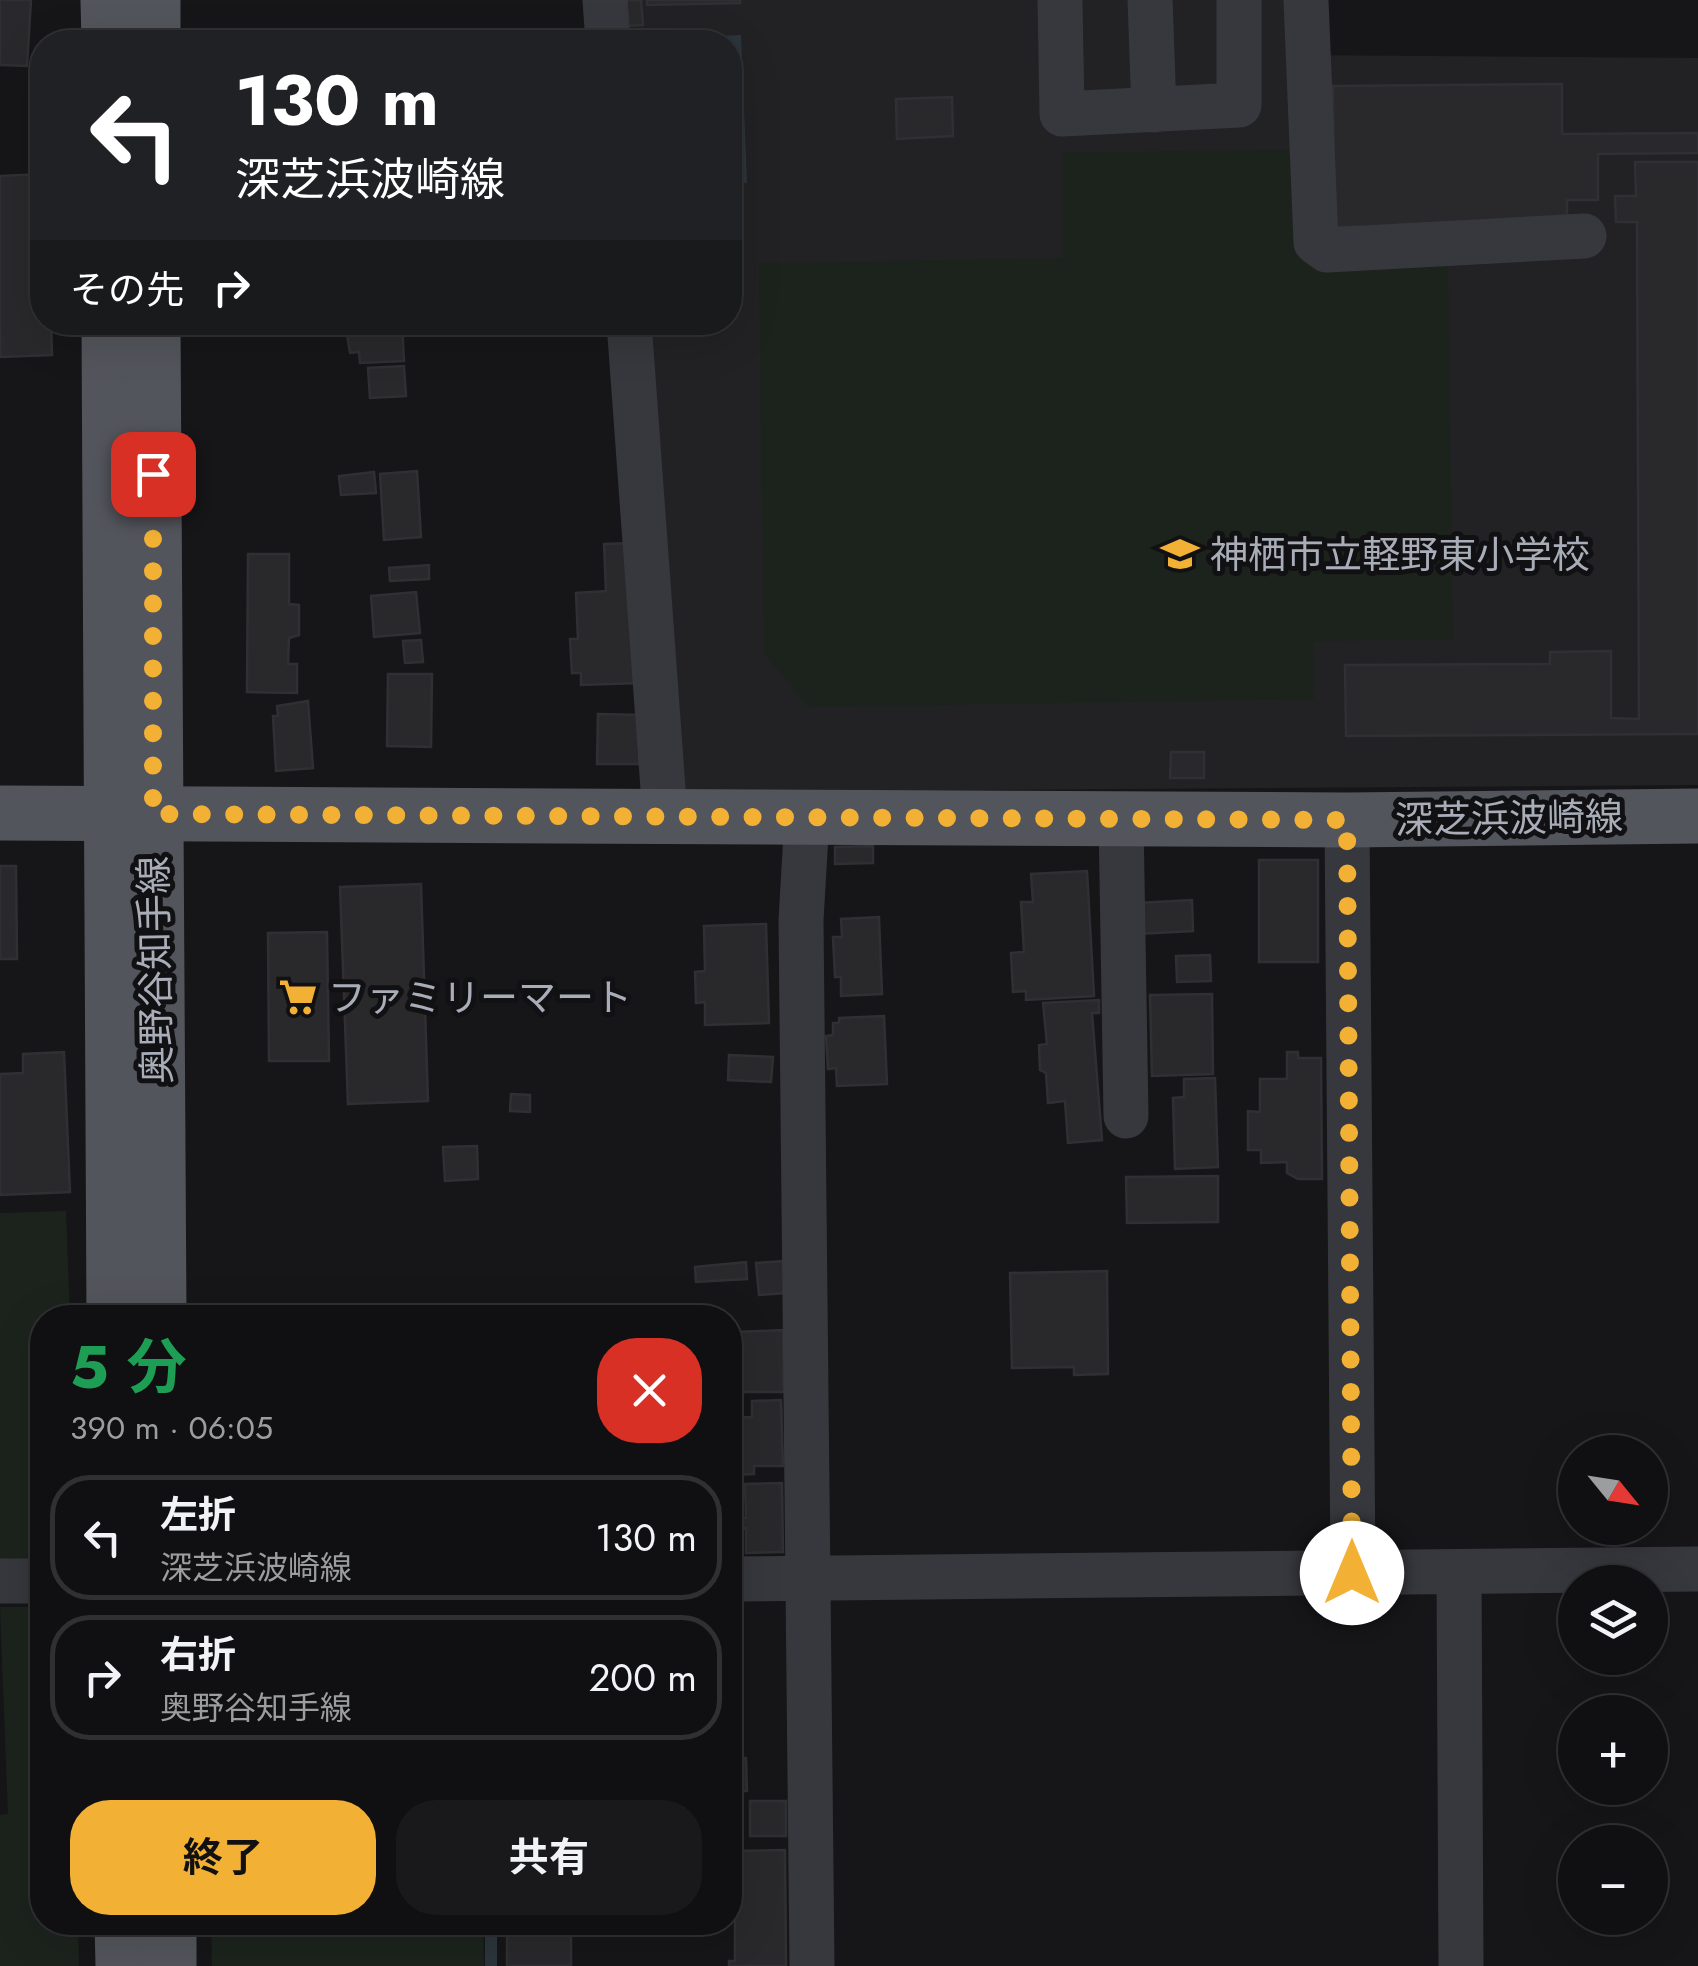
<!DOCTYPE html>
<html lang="ja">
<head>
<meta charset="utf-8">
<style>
	:root { --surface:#101012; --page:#19191b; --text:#f1f3f6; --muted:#9c9d9f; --line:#303032; --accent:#f2b134 }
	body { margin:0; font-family:Jost,"Noto Sans JP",sans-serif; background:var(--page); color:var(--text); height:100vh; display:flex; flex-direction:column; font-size:38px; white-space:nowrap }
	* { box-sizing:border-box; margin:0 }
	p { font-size:32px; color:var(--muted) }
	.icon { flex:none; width:55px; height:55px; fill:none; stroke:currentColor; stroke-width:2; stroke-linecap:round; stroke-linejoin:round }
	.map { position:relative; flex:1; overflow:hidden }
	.panel { position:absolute; left:30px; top:1305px; width:712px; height:630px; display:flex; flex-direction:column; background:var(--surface); border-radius:40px; box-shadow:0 10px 40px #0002,0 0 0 2px var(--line) }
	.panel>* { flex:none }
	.banner { position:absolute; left:30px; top:30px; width:712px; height:305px; border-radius:40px; box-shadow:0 10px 40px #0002,0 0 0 2px var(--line); background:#202124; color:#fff; overflow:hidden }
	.needle { width:65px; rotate:120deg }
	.fabs { position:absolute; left:1558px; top:1435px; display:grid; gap:20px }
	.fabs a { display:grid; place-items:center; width:110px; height:110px; border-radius:50%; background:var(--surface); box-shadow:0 10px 40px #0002,0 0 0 2px var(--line); font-size:50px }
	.pin { position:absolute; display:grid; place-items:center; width:85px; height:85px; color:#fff; margin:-42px; border-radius:20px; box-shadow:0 5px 15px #0006 }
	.me { position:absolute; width:110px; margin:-55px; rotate:0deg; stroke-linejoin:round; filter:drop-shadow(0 0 8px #0008) }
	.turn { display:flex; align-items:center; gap:35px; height:210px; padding:0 40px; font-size:45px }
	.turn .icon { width:130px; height:130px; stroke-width:2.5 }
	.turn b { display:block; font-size:70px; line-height:85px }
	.then { display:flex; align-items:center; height:95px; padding:0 40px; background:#0003; gap:20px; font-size:38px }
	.round { display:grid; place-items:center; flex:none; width:105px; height:105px; border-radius:40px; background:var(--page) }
	.headline { display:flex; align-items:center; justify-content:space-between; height:170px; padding:0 40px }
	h1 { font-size:60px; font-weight:700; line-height:75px; color:#1e9e55 }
	.cta { display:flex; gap:20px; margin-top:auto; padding:20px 40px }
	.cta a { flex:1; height:115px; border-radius:40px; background:var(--accent); color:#111; font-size:40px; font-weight:700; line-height:115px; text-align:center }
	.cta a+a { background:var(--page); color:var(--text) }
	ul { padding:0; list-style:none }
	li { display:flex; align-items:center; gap:30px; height:125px; margin:0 20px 15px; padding:0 20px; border:5px solid var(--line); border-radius:40px }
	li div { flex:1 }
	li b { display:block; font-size:38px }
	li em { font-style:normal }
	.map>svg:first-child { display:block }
	.built { fill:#222225 }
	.green { fill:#1c231d }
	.water { fill:#2c353c }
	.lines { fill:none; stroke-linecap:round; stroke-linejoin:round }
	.stream { stroke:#2c353c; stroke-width:12 }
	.building { fill:#29292c; stroke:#303034; stroke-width:2.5 }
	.minor { stroke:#37383d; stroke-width:45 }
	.major { stroke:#53555c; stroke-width:55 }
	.route { stroke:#f2b134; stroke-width:18; stroke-dasharray:0 32.4 }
	.labels { text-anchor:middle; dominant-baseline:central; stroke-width:10; stroke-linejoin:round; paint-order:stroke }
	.poi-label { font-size:38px; fill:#a8adb8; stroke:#111113; text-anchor:start }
	.street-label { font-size:38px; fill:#a8adb8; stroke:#111113 }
</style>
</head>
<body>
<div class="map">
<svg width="1698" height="1966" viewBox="0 0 1698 1966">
	<rect width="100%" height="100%" fill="#161618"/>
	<polygon class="built" points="617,0 1294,0 1296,55 1698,58 1698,785 682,792 644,323 730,322 730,42 621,42"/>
	<g class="green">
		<polygon points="1300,149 1302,261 1448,260 1453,639 1314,641 1314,699 808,707 764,653 759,263 1063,258 1063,153"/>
		<polygon points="66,1211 70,1317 42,1318 42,1563 0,1562 0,1213"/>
		<polygon points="0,1607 42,1607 42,1922 78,1923 79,1966 0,1966 0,1815 8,1814"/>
		<polygon points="211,1923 483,1923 484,1966 212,1966"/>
	</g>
	<polygon class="water" points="741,35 747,183 730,183 730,42 649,39"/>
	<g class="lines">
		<polyline class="stream" points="491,1922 491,1966"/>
	</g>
	<g class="building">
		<polygon points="0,0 31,0 27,66 0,65"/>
		<polygon points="623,0 641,0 643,25 624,26"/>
		<polygon points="647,0 740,0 740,3 647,5"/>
		<polygon points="1562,84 1562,134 1698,133 1698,153 1598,154 1598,200 1567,200 1567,225 1334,227 1333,86"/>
		<polygon points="952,97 953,136 897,139 896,99"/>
		<polygon points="1635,162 1698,162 1698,734 1346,736 1345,665 1550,664 1550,652 1611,651 1611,718 1639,719 1637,222 1616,222 1615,196 1636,196"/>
		<polygon points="42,174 42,322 51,322 52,355 0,357 0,176"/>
		<polygon points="345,322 402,322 404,361 360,363 359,352 350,353"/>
		<polygon points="404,366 406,396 370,398 368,368"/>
		<polygon points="417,471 421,537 384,540 380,474"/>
		<polygon points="374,472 376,493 341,495 339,476"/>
		<polygon points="634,543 639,683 581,685 581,673 572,673 570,639 578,639 576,593 606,591 604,544"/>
		<polygon points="248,554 289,554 289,604 299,605 299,635 289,638 288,664 297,664 297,693 247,692"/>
		<polygon points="429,565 429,579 390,581 389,568"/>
		<polygon points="416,592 420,633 374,637 371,596"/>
		<polygon points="421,640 423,662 405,663 403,641"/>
		<polygon points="388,674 432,674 431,747 387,746"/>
		<polygon points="308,701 313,768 276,771 273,716 278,716 277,706"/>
		<polygon points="598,714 640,715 639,764 597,764"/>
		<polygon points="1171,752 1204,752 1204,778 1170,778"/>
		<polygon points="873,846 873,863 835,864 835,847"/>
		<rect x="1259" y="860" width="59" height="102"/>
		<polygon points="0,866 16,866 17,959 0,959"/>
		<polygon points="1087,871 1094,996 1026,1000 1026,991 1013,992 1011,953 1024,952 1021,902 1033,902 1031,874"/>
		<polygon points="421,884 428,1101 348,1104 340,887"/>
		<polygon points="1192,900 1193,931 1138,934 1137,903"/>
		<polygon points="879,917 882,994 841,996 841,977 835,977 833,937 842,937 841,919"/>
		<polygon points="766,924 769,1023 705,1025 705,1002 696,1003 695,972 705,971 704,926"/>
		<polygon points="327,932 329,1061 269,1061 268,933"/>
		<polygon points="1210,955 1211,981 1177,982 1176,956"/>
		<polygon points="1212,994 1213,1074 1152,1076 1150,995"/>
		<polygon points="1099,1000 1099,1013 1092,1013 1102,1140 1068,1143 1065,1101 1048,1103 1046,1073 1040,1070 1039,1045 1047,1044 1043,1003"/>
		<polygon points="884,1016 887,1084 837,1086 836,1068 828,1069 826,1036 833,1035 833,1023 839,1023 839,1018"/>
		<polygon points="64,1052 70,1192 0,1195 0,1074 23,1073 23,1054"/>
		<polygon points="1287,1052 1298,1052 1298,1058 1321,1058 1322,1179 1298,1179 1287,1173 1287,1162 1261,1163 1261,1150 1248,1150 1248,1111 1260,1112 1260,1079 1287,1079"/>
		<polygon points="729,1055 773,1057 771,1082 728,1080"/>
		<polygon points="1215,1078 1218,1167 1175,1169 1173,1098 1184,1097 1184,1079"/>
		<polygon points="511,1094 530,1095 530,1112 510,1111"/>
		<polygon points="477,1146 478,1179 445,1181 443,1147"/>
		<polygon points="1218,1176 1218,1222 1127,1223 1126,1177"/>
		<polygon points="784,1261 786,1293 759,1295 756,1263"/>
		<polygon points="746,1262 747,1279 696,1282 695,1267"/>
		<polygon points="1107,1271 1108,1374 1074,1375 1074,1367 1012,1368 1010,1273"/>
		<polygon points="783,1330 784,1392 734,1392 730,1343 736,1342 736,1332"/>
		<polygon points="781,1400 783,1466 754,1466 754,1474 730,1475 730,1418 752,1417 752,1401"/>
		<polygon points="782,1483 783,1552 746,1553 746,1528 742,1529 742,1518 746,1518 745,1484"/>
		<polygon points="746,1758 747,1791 734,1791 734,1825 730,1826 730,1759"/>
		<rect x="750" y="1801" width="36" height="35"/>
		<polygon points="785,1850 786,1966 729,1966 729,1961 735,1961 735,1912 730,1910 734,1851"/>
		<rect x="507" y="1922" width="64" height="44"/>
	</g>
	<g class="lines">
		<g class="minor">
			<polyline points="605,0 608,42"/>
			<polyline points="1060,0 1062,114 1239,105 1239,0"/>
			<polyline points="1150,0 1154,110"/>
			<polyline points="1306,0 1316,242 1327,250 1584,236"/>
			<polyline points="629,322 665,816"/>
			<polyline points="807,817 801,920 812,1966"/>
			<polyline points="1121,819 1126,1116"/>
			<polyline points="1347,820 1353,1573"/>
			<polyline points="1459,1572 1461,1966"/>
			<polyline points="730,1579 1698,1569"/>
			<polyline points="0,1581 42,1581"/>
		</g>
		<g class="major">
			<polyline points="108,0 109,42"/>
			<polyline points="153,42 153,0"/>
			<polyline points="109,322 114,1318"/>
			<polyline points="153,322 159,1318"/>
			<polyline points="0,813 1347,820 1698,816"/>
			<polyline points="122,1922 123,1966"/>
			<polyline points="169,1922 169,1966"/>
		</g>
	</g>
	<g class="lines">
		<polyline class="route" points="153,474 153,814 1347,820 1352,1573"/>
	</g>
	<defs>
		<g id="school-bare" transform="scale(3)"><path d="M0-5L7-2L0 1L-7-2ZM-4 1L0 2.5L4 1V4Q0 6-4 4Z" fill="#f2b134" stroke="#111113" stroke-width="2.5" paint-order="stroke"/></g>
		<g id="supermarket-bare" transform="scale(3)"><path d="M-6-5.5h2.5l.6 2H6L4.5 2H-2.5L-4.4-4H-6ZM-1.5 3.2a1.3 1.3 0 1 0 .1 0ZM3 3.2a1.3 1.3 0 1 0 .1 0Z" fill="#f2b134" stroke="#111113" stroke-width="2.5" paint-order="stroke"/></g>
	</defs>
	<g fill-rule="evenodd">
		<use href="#school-bare" x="1180" y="554"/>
		<use href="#supermarket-bare" x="298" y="997"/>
	</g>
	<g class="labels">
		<g class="poi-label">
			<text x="1210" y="554">神栖市立軽野東小学校</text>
			<text x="328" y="997">ファミリーマート</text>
		</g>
		<g class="street-label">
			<text transform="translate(1509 818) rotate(-1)">深芝浜波崎線</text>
			<text transform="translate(155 970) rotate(-91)">奥野谷知手線</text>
		</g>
	</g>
</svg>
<div class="fabs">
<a><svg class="needle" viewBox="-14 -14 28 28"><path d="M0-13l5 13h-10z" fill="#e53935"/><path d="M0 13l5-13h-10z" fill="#9c9d9f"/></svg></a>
<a><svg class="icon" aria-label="layers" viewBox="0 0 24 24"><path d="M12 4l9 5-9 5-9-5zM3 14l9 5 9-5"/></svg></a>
<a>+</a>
<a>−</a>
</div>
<div class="pin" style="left:153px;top:474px;background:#d93025"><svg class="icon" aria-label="arrive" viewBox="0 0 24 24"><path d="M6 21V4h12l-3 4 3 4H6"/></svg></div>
<svg class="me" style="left:1352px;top:1573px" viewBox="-20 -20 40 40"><circle r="19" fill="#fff"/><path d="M0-13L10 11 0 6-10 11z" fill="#f2b134"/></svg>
<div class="banner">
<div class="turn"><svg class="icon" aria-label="left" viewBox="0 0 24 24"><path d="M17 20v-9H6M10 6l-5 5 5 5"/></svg><div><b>130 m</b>深芝浜波崎線</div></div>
<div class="then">その先<svg class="icon" aria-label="right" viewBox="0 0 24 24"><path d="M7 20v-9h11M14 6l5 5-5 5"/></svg></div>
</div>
<section class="panel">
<div class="headline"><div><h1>5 分</h1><p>390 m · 06:05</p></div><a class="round" style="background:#d93025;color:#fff"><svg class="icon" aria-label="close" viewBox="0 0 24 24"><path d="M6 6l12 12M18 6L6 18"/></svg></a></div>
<ul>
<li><svg class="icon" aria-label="left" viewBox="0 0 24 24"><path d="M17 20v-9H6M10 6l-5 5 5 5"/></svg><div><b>左折</b><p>深芝浜波崎線</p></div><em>130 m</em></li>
<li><svg class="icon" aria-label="right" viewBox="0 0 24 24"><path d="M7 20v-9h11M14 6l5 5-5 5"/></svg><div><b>右折</b><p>奥野谷知手線</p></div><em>200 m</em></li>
</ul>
<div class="cta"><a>終了</a><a>共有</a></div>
</section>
</div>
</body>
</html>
